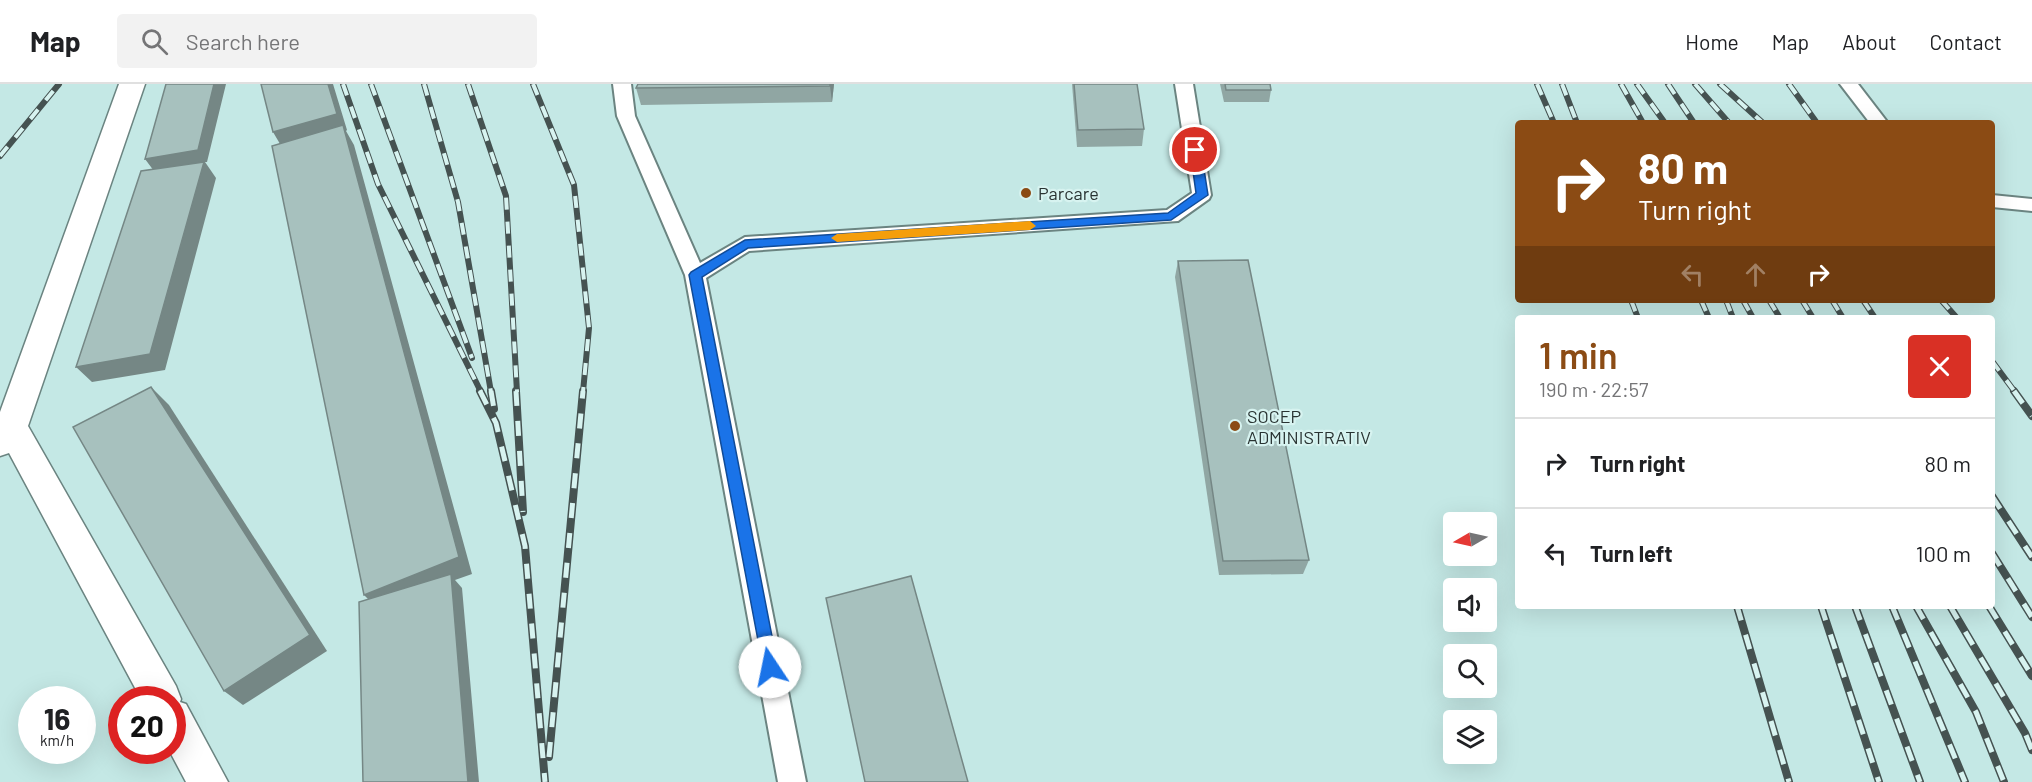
<!DOCTYPE html>
<html lang="en">
<head>
<meta charset="utf-8">
<style>
	:root { --surface:#fff; --page:#f2f2f2; --text:#202124; --muted:#757577; --line:#e0e0e0; --accent:#8b4b14 }
	body { margin:0; font-family:Barlow,sans-serif; background:var(--page); color:var(--text); height:100vh; display:flex; flex-direction:column; font-size:22px; white-space:nowrap }
	* { box-sizing:border-box; margin:0 }
	p { font-size:20px; color:var(--muted) }
	.icon { flex:none; width:33px; height:33px; fill:none; stroke:currentColor; stroke-width:2; stroke-linecap:round; stroke-linejoin:round }
	.map { position:relative; flex:1; overflow:hidden }
	.panel { position:absolute; left:1515px; top:231px; width:480px; height:294px; display:flex; flex-direction:column; background:var(--surface); border-radius:6px; box-shadow:0 6px 24px #0002 }
	.panel>* { flex:none }
	.hud { position:absolute; left:1515px; top:36px; width:480px; height:183px; border-radius:6px; box-shadow:0 6px 24px #0002; background:#8b4b14; color:#fff; overflow:hidden }
	.needle { width:39px; rotate:261deg }
	.buttons { position:absolute; left:1443px; top:428px; display:grid; gap:12px }
	.buttons a { display:grid; place-items:center; width:54px; height:54px; border-radius:6px; background:var(--surface); box-shadow:0 6px 24px #0002; font-size:30px }
	.speed { position:absolute; left:18px; top:602px; display:flex; gap:12px; font-size:30px; font-weight:700; text-align:center }
	.speed>* { display:grid; place-content:center; width:78px; height:78px; border-radius:50%; background:var(--surface); box-shadow:0 6px 24px #0002; line-height:1 }
	.speed small { font-size:15px; font-weight:400 }
	.speed .limit { border:9px solid #d22; background:#fff; color:#111 }
	.pin { position:absolute; display:grid; place-items:center; width:51px; height:51px; color:#fff; margin:-26px; border:3px solid #fff; border-radius:50%; box-shadow:0 2px 6px #0007 }
	.me { position:absolute; width:66px; margin:-33px; rotate:349deg; stroke-linejoin:round; filter:drop-shadow(0 0 4px #0008) }
	.turn { display:flex; align-items:center; gap:21px; height:126px; padding:0 24px; font-size:27px }
	.turn .icon { width:78px; height:78px; stroke-width:2.5 }
	.turn b { display:block; font-size:42px; line-height:51px }
	.lanes { display:flex; align-items:center; height:57px; padding:0 24px; background:#0003; justify-content:center; gap:30px; direction:ltr }
	.lanes .off { opacity:.35 }
	.round { display:grid; place-items:center; flex:none; width:63px; height:63px; border-radius:6px; background:var(--page) }
	.overview { display:flex; align-items:center; justify-content:space-between; height:102px; padding:0 24px }
	h1 { font-size:36px; font-weight:600; line-height:45px; color:var(--accent) }
	ul { padding:0; list-style:none }
	li { display:flex; align-items:center; gap:18px; height:90px; padding:0 24px; border-top:2px solid var(--line) }
	li div { flex:1 }
	li b { display:block; font-size:22px }
	li em { font-style:normal }
	header { display:flex; align-items:center; gap:36px; box-sizing:border-box; height:84px; padding:0 30px; background:var(--surface); border-bottom:2px solid var(--line) }
	header strong { font-size:28px }
	nav { display:flex; gap:33px; margin-inline-start:auto; font-size:21px }
	.search { width:420px; height:54px; background:var(--page); display:flex; align-items:center; gap:15px; box-sizing:border-box; padding:0 21px; border-radius:6px; color:var(--muted); font-size:22px }
	.map>svg:first-child { display:block }
	.built { fill:#c4e8e5; fill-rule:evenodd }
	.lines { fill:none; stroke-linecap:round; stroke-linejoin:round }
	.service-casing { stroke:#6b8481; stroke-width:4 }
	.minor-casing { stroke:#6b8481; stroke-width:3 }
	.service { fill:#fff; fill-rule:evenodd }
	.minor { fill:#fff; fill-rule:evenodd }
	.rail-far1-casing { stroke:#455251; stroke-width:6 }
	.rail-casing { stroke:#455251; stroke-width:8 }
	.rail-far1 { stroke:#d7f3f0; stroke-width:4; stroke-dasharray:12; stroke-linecap:butt }
	.rail { stroke:#d7f3f0; stroke-width:5; stroke-dasharray:15; stroke-linecap:butt }
	.wall { fill:#90a6a3 }
	.shaded-wall { fill:#758785 }
	.building { fill:#a7c1be; stroke:#758785; stroke-width:1.5 }
	.route { fill:#1a73e8; stroke:#114b97; stroke-width:1.5 }
	.slow { fill:#f59e0b }
	.poi-dot { fill:#8b4b14; stroke:#d7f3f0; stroke-width:2 }
	.labels { text-anchor:middle; dominant-baseline:central; stroke-width:4.5; stroke-linejoin:round; paint-order:stroke }
	.poi-label { font-size:18px; fill:#293332; stroke:#d7f3f0; text-anchor:start }
</style>
</head>
<body>
<header>
<strong>Map</strong>
<div class="search"><svg class="icon" aria-label="search" viewBox="0 0 24 24"><circle cx="10" cy="10" r="6"/><path d="M15 15l6 6"/></svg>Search here</div>
<nav><a>Home</a><a>Map</a><a>About</a><a>Contact</a></nav>
</header>
<div class="map">
<svg width="2032" height="698" viewBox="0 0 2032 698">
	<rect width="100%" height="100%" fill="#d7f3f0"/>
	<path class="built" d="M0,0H2032V698H0ZM1518,39H1992V216H1518ZM1518,234H1992V522H1518ZM1454,438H1486V471H1454ZM1454,504H1486V537H1454ZM1454,570H1486V603H1454ZM32,615H82V666H32ZM122,615H172V666H122ZM1454,636H1486V669H1454Z"/>
	<g class="lines">
		<g class="service-casing">
			<g id="service">
				<polygon points="613,0 631,0 635,32 700,179 745,153 1167,126 1192,109 1175,0 1193,0 1211,111 1209,115 1178,137 749,167 706,194 806,698 778,698 685,191 617,32"/>
				<polygon points="1840,0 1858,0 1888,39 1870,39"/>
				<polygon points="1992,111 2032,115 2032,127 1992,123"/>
			</g>
		</g>
		<g class="minor-casing">
			<polygon id="minor" points="119,0 145,0 28,342 176,602 181,615 180,618 186,620 228,698 186,698 169,666 172,666 172,615 141,615 9,369 0,372 0,328"/>
		</g>
		<use href="#service" class="service"/>
		<use href="#minor" class="minor"/>
		<g class="rail-far1-casing">
			<g id="rail-far1">
				<polyline points="343,0 378,100 481,308"/>
				<polyline points="371,0 472,274"/>
				<polyline points="424,0 458,118 491,308"/>
				<polyline points="468,0 506,112 517,308"/>
				<polyline points="533,0 574,101 589,244 583,308"/>
				<polyline points="1537,0 1554,39"/>
				<polyline points="1562,0 1577,39"/>
				<polyline points="1621,0 1643,39"/>
				<polyline points="1637,0 1665,39"/>
				<polyline points="1668,0 1694,39"/>
				<polyline points="1695,0 1729,39"/>
				<polyline points="1720,0 1763,39"/>
				<polyline points="1789,0 1817,39"/>
				<polyline points="0,72 59,0"/>
				<polyline points="1631,216 1638,234"/>
				<polyline points="1701,216 1709,234"/>
				<polyline points="1726,216 1733,234"/>
				<polyline points="1743,216 1753,234"/>
				<polyline points="1769,216 1780,234"/>
				<polyline points="1802,216 1813,234"/>
				<polyline points="1832,216 1843,234"/>
				<polyline points="1863,216 1875,234"/>
				<polyline points="1941,216 1957,234"/>
				<polyline points="1992,277 2015,308"/>
			</g>
		</g>
		<g class="rail-casing">
			<g id="rail">
				<polyline points="480,307 496,339 525,462 545,698"/>
				<polyline points="491,307 494,325"/>
				<polyline points="516,307 523,428"/>
				<polyline points="2014,307 2032,332"/>
				<polyline points="1992,412 2032,473"/>
				<polyline points="1992,469 2032,533"/>
				<polyline points="1737,522 1789,698"/>
				<polyline points="1821,522 1879,698"/>
				<polyline points="1855,522 1920,698"/>
				<polyline points="1892,522 1965,698"/>
				<polyline points="1916,522 1976,628 2004,698"/>
				<polyline points="1950,522 2025,649 2032,666"/>
				<polyline points="1989,522 2032,592"/>
				<polyline points="549,673 583,307"/>
			</g>
		</g>
		<use href="#rail-far1" class="rail-far1"/>
		<use href="#rail" class="rail"/>
	</g>
	<g class="wall">
		<polygon points="638,0 834,0 832,18 641,21 636,4"/>
		<polygon points="1072,0 1137,0 1144,45 1142,62 1077,63"/>
		<polygon points="1220,0 1270,0 1271,6 1269,18 1224,18"/>
		<polygon points="1178,177 1309,476 1303,490 1219,491 1175,193"/>
	</g>
	<g class="shaded-wall">
		<polygon points="214,0 226,0 207,78 205,78 216,94 165,286 92,298 76,283 154,87 145,75"/>
		<polygon points="328,0 333,0 347,46 346,47 354,61 472,490 455,496 462,504 479,698 468,698 380,527 364,511 283,65 273,48"/>
		<polygon points="830,0 834,0 832,18 830,2"/>
		<polygon points="151,303 169,321 327,567 243,621 224,607"/>
	</g>
	<g class="building">
		<polygon points="166,0 214,0 198,66 145,75"/>
		<polygon points="261,0 328,0 337,30 273,48"/>
		<polygon points="638,0 830,0 830,2 636,4"/>
		<polygon points="1074,0 1137,0 1144,45 1078,46"/>
		<polygon points="1225,0 1270,0 1271,6 1226,6"/>
		<polygon points="343,41 459,473 364,511 272,62"/>
		<polygon points="204,78 150,270 76,283 141,87"/>
		<polygon points="1248,176 1309,476 1223,477 1178,177"/>
		<polygon points="151,303 310,551 224,607 73,343"/>
		<polygon points="451,490 468,698 363,698 359,518"/>
		<polygon points="911,492 968,698 865,698 826,514"/>
	</g>
	<polygon class="route" points="1195,63 1201,66 1208,111 1171,136 748,164 702,193 778,583 775,588 770,590 764,588 689,191 691,188 745,156 1168,129 1196,109 1190,66"/>
	<polygon class="slow" points="1030,137 1036,142 1030,146 837,158 831,154 837,150"/>
	<g class="poi-dot">
		<circle cx="1026" cy="109" r="6"/>
		<circle cx="1235" cy="342" r="6"/>
	</g>
	<g class="labels">
		<g class="poi-label">
			<text x="1038" y="109">Parcare</text>
			<text x="1247" y="332">SOCEP<tspan x="1247" dy="21">ADMINISTRATIV</tspan></text>
		</g>
	</g>
</svg>
<div class="buttons">
<a><svg class="needle" viewBox="-14 -14 28 28"><path d="M0-13l5 13h-10z" fill="#e53935"/><path d="M0 13l5-13h-10z" fill="#757577"/></svg></a>
<a><svg class="icon" aria-label="sound" viewBox="0 0 24 24"><path d="M4 9h4l5-4v14l-5-4H4zM17 9q2 3 0 6"/></svg></a>
<a><svg class="icon" aria-label="search" viewBox="0 0 24 24"><circle cx="10" cy="10" r="6"/><path d="M15 15l6 6"/></svg></a>
<a><svg class="icon" aria-label="layers" viewBox="0 0 24 24"><path d="M12 4l9 5-9 5-9-5zM3 14l9 5 9-5"/></svg></a>
</div>
<div class="speed"><div>16<small>km/h</small></div><div class="limit">20</div></div>
<div class="pin" style="left:1195px;top:66px;background:#d93025"><svg class="icon" aria-label="arrive" viewBox="0 0 24 24"><path d="M6 21V4h12l-3 4 3 4H6"/></svg></div>
<svg class="me" style="left:770px;top:583px" viewBox="-20 -20 40 40"><circle r="19" fill="#fff"/><path d="M0-13L10 11 0 6-10 11z" fill="#1a73e8"/></svg>
<div class="hud">
<div class="turn"><svg class="icon" aria-label="right" viewBox="0 0 24 24"><path d="M7 20v-9h11M14 6l5 5-5 5"/></svg><div><b>80 m</b>Turn right</div></div>
<div class="lanes"><svg class="icon off" aria-label="left" viewBox="0 0 24 24"><path d="M17 20v-9H6M10 6l-5 5 5 5"/></svg><svg class="icon off" aria-label="ahead" viewBox="0 0 24 24"><path d="M12 20V5M6 11l6-6 6 6"/></svg><svg class="icon" aria-label="right" viewBox="0 0 24 24"><path d="M7 20v-9h11M14 6l5 5-5 5"/></svg></div>
</div>
<section class="panel">
<div class="overview"><div><h1>1 min</h1><p>190 m · 22:57</p></div><a class="round" style="background:#d93025;color:#fff"><svg class="icon" aria-label="close" viewBox="0 0 24 24"><path d="M6 6l12 12M18 6L6 18"/></svg></a></div>
<ul>
<li><svg class="icon" aria-label="right" viewBox="0 0 24 24"><path d="M7 20v-9h11M14 6l5 5-5 5"/></svg><div><b>Turn right</b></div><em>80 m</em></li>
<li><svg class="icon" aria-label="left" viewBox="0 0 24 24"><path d="M17 20v-9H6M10 6l-5 5 5 5"/></svg><div><b>Turn left</b></div><em>100 m</em></li>
</ul>
</section>
</div>
</body>
</html>
